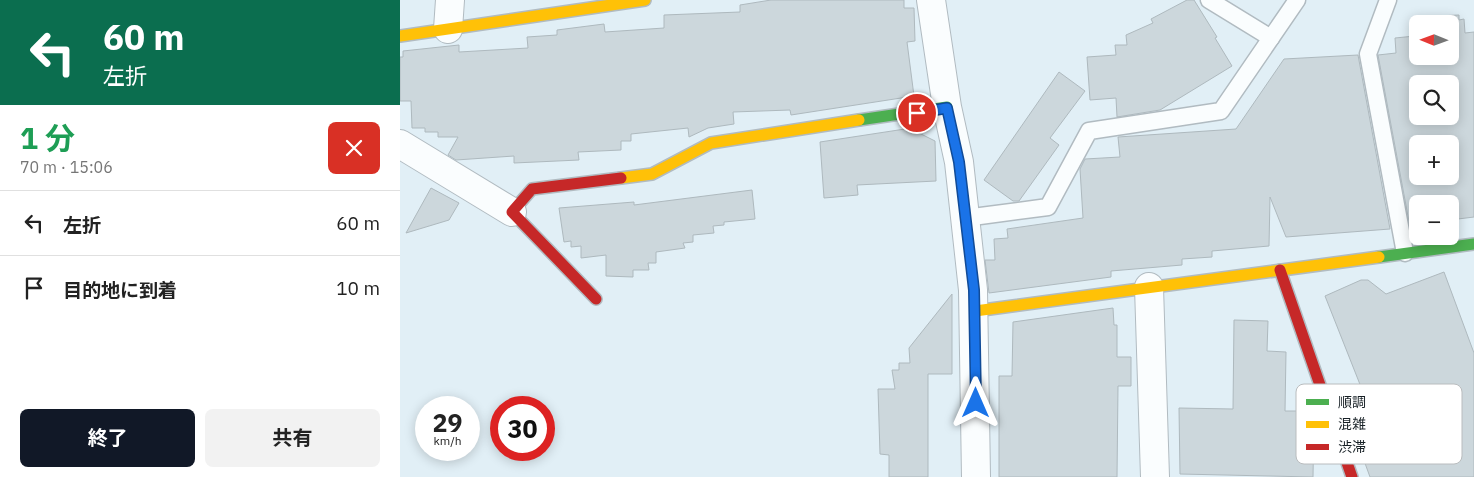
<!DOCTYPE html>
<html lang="ja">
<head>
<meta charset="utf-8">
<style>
	:root { --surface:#fff; --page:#f2f2f2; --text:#222; --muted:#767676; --line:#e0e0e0; --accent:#111827 }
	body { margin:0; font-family:"IBM Plex Sans","Noto Sans JP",sans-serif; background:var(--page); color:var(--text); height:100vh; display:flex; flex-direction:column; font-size:19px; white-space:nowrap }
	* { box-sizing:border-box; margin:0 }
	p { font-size:16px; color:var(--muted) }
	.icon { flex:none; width:28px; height:28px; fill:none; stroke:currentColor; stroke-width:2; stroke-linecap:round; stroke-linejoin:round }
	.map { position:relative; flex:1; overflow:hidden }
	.drawer { display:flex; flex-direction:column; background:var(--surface); width:400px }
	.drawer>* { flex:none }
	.hud { background:#0b6e4f; color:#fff; overflow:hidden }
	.needle { width:32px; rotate:271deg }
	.fabs { position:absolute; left:1009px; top:15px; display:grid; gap:10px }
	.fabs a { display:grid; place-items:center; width:50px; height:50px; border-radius:8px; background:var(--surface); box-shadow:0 2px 12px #0003; font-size:25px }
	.speed { position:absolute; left:15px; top:396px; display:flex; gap:10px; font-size:25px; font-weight:700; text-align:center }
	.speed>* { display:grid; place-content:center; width:65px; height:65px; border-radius:50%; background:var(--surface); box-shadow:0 2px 12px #0003; line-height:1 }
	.speed small { font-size:12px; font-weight:400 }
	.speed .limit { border:8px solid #d22; background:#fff; color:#111 }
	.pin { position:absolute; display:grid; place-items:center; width:42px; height:42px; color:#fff; margin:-21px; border:2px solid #fff; border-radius:50%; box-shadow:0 1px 5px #0007 }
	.me { position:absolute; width:55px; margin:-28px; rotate:0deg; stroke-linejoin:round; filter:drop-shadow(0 0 4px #0008) }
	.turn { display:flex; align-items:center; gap:18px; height:105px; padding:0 20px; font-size:22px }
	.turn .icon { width:65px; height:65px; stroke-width:2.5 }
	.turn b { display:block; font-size:35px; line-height:42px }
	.round { display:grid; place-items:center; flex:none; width:52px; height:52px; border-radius:8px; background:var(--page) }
	.headline { display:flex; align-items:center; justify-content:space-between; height:85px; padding:0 20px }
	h1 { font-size:30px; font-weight:700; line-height:38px; color:#1e9e55 }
	.primary-button { display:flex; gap:10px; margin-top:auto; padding:10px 20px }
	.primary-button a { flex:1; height:58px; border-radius:8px; background:var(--accent); color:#fff; font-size:20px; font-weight:700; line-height:58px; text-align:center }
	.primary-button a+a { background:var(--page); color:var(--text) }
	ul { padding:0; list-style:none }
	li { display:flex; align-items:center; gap:15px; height:65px; padding:0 20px; border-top:1px solid var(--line) }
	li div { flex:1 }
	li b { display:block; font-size:19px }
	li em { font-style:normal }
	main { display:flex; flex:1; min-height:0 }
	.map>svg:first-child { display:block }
	.building { fill:#ccd7dc; stroke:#aeb9be; fill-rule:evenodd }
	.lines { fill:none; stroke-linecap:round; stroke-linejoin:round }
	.lane-casing { stroke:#b1bbc1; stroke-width:19 }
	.street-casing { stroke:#b1bbc1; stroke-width:30 }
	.fast-casing { stroke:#b1bbc1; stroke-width:14 }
	.slow-casing { stroke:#b1bbc1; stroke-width:14 }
	.jam-casing { stroke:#b1bbc1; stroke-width:14 }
	.lane { stroke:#fafdfe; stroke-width:16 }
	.street { stroke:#fafdfe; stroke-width:28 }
	.fast { stroke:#4caf50; stroke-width:11 }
	.slow { stroke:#ffc107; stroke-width:11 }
	.jam { stroke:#c62828; stroke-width:11 }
	.route-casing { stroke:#114b97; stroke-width:12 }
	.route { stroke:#1a73e8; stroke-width:9 }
	.key { fill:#fff; stroke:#b9bcbe; stroke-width:1 }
	.key-label { font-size:14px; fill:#172025 }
</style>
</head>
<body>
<main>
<section class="drawer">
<div class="hud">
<div class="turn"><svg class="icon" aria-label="left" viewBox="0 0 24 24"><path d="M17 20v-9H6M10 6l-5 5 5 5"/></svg><div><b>60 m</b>左折</div></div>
</div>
<div class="headline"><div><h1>1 分</h1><p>70 m · 15:06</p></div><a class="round" style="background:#d93025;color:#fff"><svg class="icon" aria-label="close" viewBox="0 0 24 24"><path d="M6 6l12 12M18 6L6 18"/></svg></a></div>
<ul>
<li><svg class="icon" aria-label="left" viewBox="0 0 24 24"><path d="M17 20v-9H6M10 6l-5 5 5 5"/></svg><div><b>左折</b></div><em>60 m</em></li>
<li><svg class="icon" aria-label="arrive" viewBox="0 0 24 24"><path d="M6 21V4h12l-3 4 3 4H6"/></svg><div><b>目的地に到着</b></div><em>10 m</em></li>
</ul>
<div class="primary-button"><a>終了</a><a>共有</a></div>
</section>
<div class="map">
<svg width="1074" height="477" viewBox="0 0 1074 477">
	<rect width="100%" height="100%" fill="#e1eff6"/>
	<g class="building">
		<polygon points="371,0 504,0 504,8 514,8 515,41 507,42 514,96 391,115 390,110 333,112 334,124 308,128 289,137 288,128 231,134 231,141 221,141 221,150 178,152 179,160 114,163 114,156 56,160 48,155 58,137 38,137 38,132 25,132 25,128 12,128 11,101 0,101 0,57 3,57 3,51 59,45 59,52 128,48 127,37 157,35 157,30 204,24 205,32 264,28 264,15 340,12 340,5"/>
		<polygon points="787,0 794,0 817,37 815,38 832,66 760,110 717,117 716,98 690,100 687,57 716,55 715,45 727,45 726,35 753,23 751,19"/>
		<path d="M1059,15V20L1064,19L1065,33L1074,32V217L1050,220V204H1018V227H1010L978,55L996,53L995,38L1015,36L1014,17ZM1018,24H1050V56H1018ZM1018,84H1050V116H1018ZM1018,144H1050V176H1018Z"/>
		<polygon points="958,55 990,229 886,237 870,197 869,246 812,251 812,257 782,259 782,265 711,271 711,277 589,293 585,260 595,260 594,239 608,238 607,229 683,218 680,169 685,159 720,157 718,137 836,129 884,59"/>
		<polygon points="659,72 685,91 650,138 659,145 619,201 613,201 584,180"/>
		<polygon points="518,127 519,133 535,141 536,181 457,185 458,195 424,198 420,142"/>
		<polygon points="31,188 59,203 49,220 6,233"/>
		<polygon points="352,190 355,219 324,222 324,225 313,226 314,233 293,235 293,242 283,243 285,248 256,252 256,263 248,263 249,270 233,270 233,277 206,276 206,255 181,258 181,246 171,247 171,241 164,242 159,208 234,202 234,205"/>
		<polygon points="1044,272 1074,353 1074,477 970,477 946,411 955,411 948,392 961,387 925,296 961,280 968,280 986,294"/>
		<polygon points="552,294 552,374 528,374 528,477 489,477 489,455 480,454 478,389 495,389 492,370 499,370 499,363 510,363 509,348"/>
		<polygon points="713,308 714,325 717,325 717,357 731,357 731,386 718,386 717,477 599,477 599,376 612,376 613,322"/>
		<polygon points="834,320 868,321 867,351 886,352 885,411 913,411 914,415 913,477 780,474 779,408 833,409"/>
	</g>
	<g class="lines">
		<g class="lane-casing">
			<g id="lane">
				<polyline points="809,0 871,38"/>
				<polyline points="988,0 968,54 1005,253"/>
				<polyline points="565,218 648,207 689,131 821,111 897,0"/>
			</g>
		</g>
		<g class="street-casing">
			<g id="street">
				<polyline points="531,0 547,107 559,162 573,290 576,477"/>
				<polyline points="48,29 50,0"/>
				<polyline points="0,144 112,212"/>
				<polyline points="749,287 755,477"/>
			</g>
		</g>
		<g class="fast-casing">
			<g id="fast">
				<polyline points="459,120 547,107"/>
				<polyline points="979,257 1074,244"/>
			</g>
		</g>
		<g class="slow-casing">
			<g id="slow">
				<polyline points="0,36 245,0"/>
				<polyline points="221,178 252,174 311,143 459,120"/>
				<polyline points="575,311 979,257"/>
			</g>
		</g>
		<g class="jam-casing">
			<g id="jam">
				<polyline points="880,270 952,477"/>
				<polyline points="196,299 112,212 132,189 221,178"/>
			</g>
		</g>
		<use href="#lane" class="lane"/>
		<use href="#street" class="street"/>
		<use href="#fast" class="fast"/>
		<use href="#slow" class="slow"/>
		<use href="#jam" class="jam"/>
	</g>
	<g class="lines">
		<g class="route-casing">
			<polyline id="route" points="517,113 547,108 559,162 574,290 576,403"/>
		</g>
		<use href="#route" class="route"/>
	</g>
	<rect x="896" y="384" width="166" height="80" rx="8" class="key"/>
	<rect x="906" y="399" width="23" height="6" fill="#4caf50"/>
	<rect x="906" y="421" width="23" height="7" fill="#ffc107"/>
	<rect x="906" y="444" width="23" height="6" fill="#c62828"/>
	<g class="key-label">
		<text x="938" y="407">順調</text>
		<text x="938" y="429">混雑</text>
		<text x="938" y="452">渋滞</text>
	</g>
</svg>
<div class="fabs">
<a><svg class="needle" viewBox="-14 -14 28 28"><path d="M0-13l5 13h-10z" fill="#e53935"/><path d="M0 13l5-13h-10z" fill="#767676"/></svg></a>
<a><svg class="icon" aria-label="search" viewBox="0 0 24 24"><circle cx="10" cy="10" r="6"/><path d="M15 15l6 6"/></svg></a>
<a>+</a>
<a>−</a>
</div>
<div class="speed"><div>29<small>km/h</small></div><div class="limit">30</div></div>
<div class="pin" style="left:517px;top:113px;background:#d93025"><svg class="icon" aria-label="arrive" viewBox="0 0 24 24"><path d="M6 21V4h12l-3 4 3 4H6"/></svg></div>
<svg class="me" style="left:576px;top:403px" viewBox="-20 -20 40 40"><path d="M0-17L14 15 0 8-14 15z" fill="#1a73e8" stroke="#fff" stroke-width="4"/></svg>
</div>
</main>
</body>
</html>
